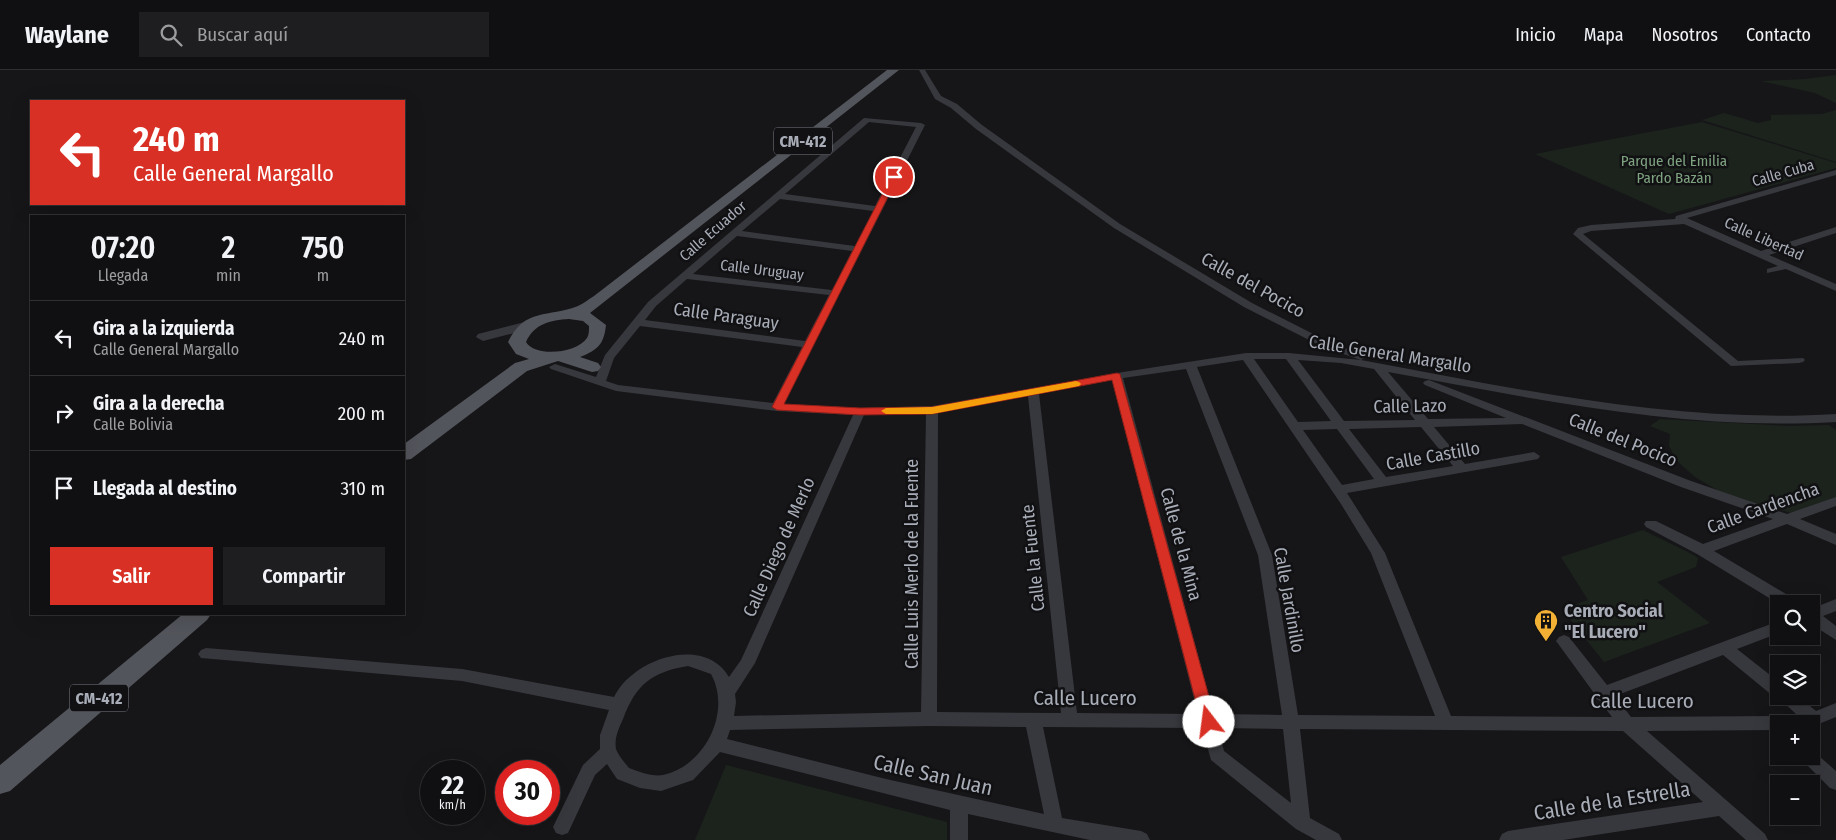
<!DOCTYPE html>
<html lang="es">
<head>
<meta charset="utf-8">
<style>
	:root { --surface:#101012; --page:#1e1e20; --text:#f1f3f6; --muted:#9c9d9f; --line:#303032; --accent:#d93025 }
	body { margin:0; font-family:"Fira Sans Condensed",sans-serif; background:var(--page); color:var(--text); height:100vh; display:flex; flex-direction:column; font-size:19px; white-space:nowrap }
	* { box-sizing:border-box; margin:0 }
	p { font-size:16px; color:var(--muted) }
	.icon { flex:none; width:28px; height:28px; fill:none; stroke:currentColor; stroke-width:2; stroke-linecap:round; stroke-linejoin:round }
	.map { position:relative; flex:1; overflow:hidden }
	.panel { position:absolute; left:30px; top:145px; width:375px; height:400px; display:flex; flex-direction:column; background:var(--surface); border-radius:0px; box-shadow:0 5px 20px #0002,0 0 0 1px var(--line) }
	.panel>* { flex:none }
	.banner { position:absolute; left:30px; top:30px; width:375px; height:105px; border-radius:0px; box-shadow:0 5px 20px #0002,0 0 0 1px var(--line); background:#d93025; color:#fff; overflow:hidden }
	.fabs { position:absolute; left:1770px; top:525px; display:grid; gap:10px }
	.fabs a { display:grid; place-items:center; width:50px; height:50px; border-radius:0px; background:var(--surface); box-shadow:0 5px 20px #0002,0 0 0 1px var(--line); font-size:25px }
	.speed { position:absolute; left:420px; top:690px; display:flex; gap:10px; font-size:25px; font-weight:700; text-align:center }
	.speed>* { display:grid; place-content:center; width:65px; height:65px; border-radius:50%; background:var(--surface); box-shadow:0 5px 20px #0002,0 0 0 1px var(--line); line-height:1 }
	.speed small { font-size:12px; font-weight:400 }
	.speed .limit { border:8px solid #d22; background:#fff; color:#111 }
	.pin { position:absolute; display:grid; place-items:center; width:42px; height:42px; color:#fff; margin:-21px; border:2px solid #fff; border-radius:50%; box-shadow:0 1px 5px #0007 }
	.me { position:absolute; width:55px; margin:-28px; rotate:345deg; stroke-linejoin:round; filter:drop-shadow(0 0 4px #0008) }
	.turn { display:flex; align-items:center; gap:18px; height:105px; padding:0 20px; font-size:22px }
	.turn .icon { width:65px; height:65px; stroke-width:2.5 }
	.turn b { display:block; font-size:35px; line-height:42px }
	.eta { display:flex; justify-content:space-evenly; align-items:center; height:85px; text-align:center }
	.eta b { font-size:30px; font-weight:600; line-height:35px }
	.primary-button { display:flex; gap:10px; margin-top:auto; padding:10px 20px }
	.primary-button a { flex:1; height:58px; border-radius:0px; background:var(--accent); color:#fff; font-size:20px; font-weight:600; line-height:58px; text-align:center }
	.primary-button a+a { background:var(--page); color:var(--text) }
	ul { padding:0; list-style:none }
	li { display:flex; align-items:center; gap:15px; height:75px; padding:0 20px; border-top:1px solid var(--line) }
	li div { flex:1 }
	li b { display:block; font-size:19px }
	li em { font-style:normal }
	header { display:flex; align-items:center; gap:30px; box-sizing:border-box; height:70px; padding:0 25px; background:var(--surface); border-bottom:1px solid var(--line) }
	header strong { font-size:24px }
	nav { display:flex; gap:28px; margin-inline-start:auto; font-size:18px }
	.search { width:350px; height:45px; background:var(--page); display:flex; align-items:center; gap:12px; box-sizing:border-box; padding:0 18px; border-radius:0px; color:var(--muted); font-size:19px }
	.map>svg:first-child { display:block }
	.green { fill:#1c231d }
	.lines { fill:none; stroke-linecap:round; stroke-linejoin:round }
	.minor { fill:#37383d; fill-rule:evenodd }
	.tertiary { fill:#37383d; fill-rule:evenodd }
	.primary { fill:#53555c; fill-rule:evenodd }
	.route { fill:#d93025; stroke:#8d1f18 }
	.slow { fill:#f59e0b }
	.labels { text-anchor:middle; dominant-baseline:central; stroke-width:5; stroke-linejoin:round; paint-order:stroke }
	.far-park-label { font-size:15px; fill:#7fa381; stroke:#111113 }
	.far-street-label { font-size:15px; fill:#a8adb8; stroke:#111113 }
	.shield { fill:#111113; stroke:#7b7e86; stroke-width:1 }
	.shield-label { font-size:16px; font-weight:bold; fill:#a8adb8 }
	.street-label { font-size:18px; fill:#a8adb8; stroke:#111113 }
	.poi-label { font-size:18px; font-weight:bold; fill:#a8adb8; stroke:#111113; text-anchor:start }
	.near-street-label { font-size:21px; fill:#a8adb8; stroke:#111113 }
</style>
</head>
<body>
<header>
<strong>Waylane</strong>
<div class="search"><svg class="icon" aria-label="search" viewBox="0 0 24 24"><circle cx="10" cy="10" r="6"/><path d="M15 15l6 6"/></svg>Buscar aquí</div>
<nav><a>Inicio</a><a>Mapa</a><a>Nosotros</a><a>Contacto</a></nav>
</header>
<div class="map">
<svg width="1836" height="770" viewBox="0 0 1836 770">
	<rect width="100%" height="100%" fill="#161618"/>
	<g class="green">
		<polygon points="1836,5 1836,33 1815,23 1761,11 1805,9"/>
		<polygon points="1836,40 1836,92 1702,50 1724,43 1758,53 1771,50 1771,45 1822,44"/>
		<polygon points="1702,52 1836,93 1836,98 1669,144 1535,84"/>
		<polygon points="1660,349 1789,356 1829,355 1836,360 1836,430 1800,445 1748,432 1719,421 1695,407 1677,391 1669,376 1670,364 1650,356"/>
		<path d="M1643,460C1661,470 1681,477 1698,488L1696,497L1657,512L1710,553L1604,592L1562,539L1588,530L1561,487Z"/>
		<polygon points="726,695 947,752 947,770 695,770"/>
	</g>
	<g class="lines">
		<g class="minor">
			<path d="M919,0H925L941,26L957,34L982,55L1120,154L1252,233L1331,273L1365,285L1367,287L1361,290C1518,319 1675,354 1836,344V352C1684,361 1536,329 1388,302L1428,349L1506,348L1425,315L1423,313L1425,311L1429,310L1691,411L1787,444L1836,427V436L1800,449L1836,464V475L1787,454L1714,481L1796,530L1798,534H1779L1697,484L1646,457L1644,454L1646,451H1656L1703,474L1773,449L1681,417L1522,354L1434,357L1465,394L1534,382L1540,386L1538,389L1347,423L1385,483L1451,646L1612,647L1599,630L1596,629L1594,623L1559,575L1556,571L1559,567L1564,565L1569,567L1607,615L1779,551V563L1737,579L1779,612V626H1798L1816,641L1836,633V647L1814,656H1811V654H1779V660H1775L1647,661L1765,764L1768,770H1746L1719,746L1563,770H1499L1502,764L1508,761L1703,732L1623,661L1300,659L1310,748L1339,764L1342,770H1316L1296,759L1211,690L1202,658L1043,657L1062,748L1141,761L1147,764L1150,770H1090L968,744V770H950V740L720,682L693,710L661,721L640,718L617,709L607,694L595,705L568,763L562,765L556,763L553,757L583,695L600,679V665L609,640L462,611L201,588L198,584L201,580L206,578L462,599L614,627C632,589 704,564 729,607L741,590L853,345L777,341L616,321L551,299L549,297L555,294L596,307L605,285L648,232L864,48L921,53L925,55L784,334L860,338L932,336L1117,303L1246,283H1289L1361,290L1323,277L1244,237L1114,158L976,59L951,38L935,29ZM869,52L916,57L875,136L785,124ZM780,129L873,141L855,176L742,161ZM737,166L852,181L832,220L693,204ZM687,209L829,225L805,271L645,250L656,236ZM640,256L802,277L773,333L618,315L606,311L614,288ZM1254,289H1286L1331,351L1298,352ZM1243,290L1341,434L1371,483L1435,646L1298,645L1272,485L1197,297ZM1298,290L1341,293L1374,299L1415,350L1344,351ZM1186,299L1258,485L1282,645L1214,644L1123,308ZM1112,310L1198,644L1077,643L1039,324ZM1028,326L1061,643L937,642L938,343ZM926,344L921,642L734,646L736,632L735,624L755,593L864,345ZM1421,357L1453,396L1386,407L1349,359ZM1337,359L1374,409L1342,415L1303,360ZM1723,585L1773,626L1779,628L1796,644L1775,646L1631,647L1615,626ZM688,596L711,604C732,642 705,696 663,705C653,707 639,702 629,698C625,693 618,685 616,679C614,668 619,658 623,649C636,614 652,602 688,596ZM929,656L1026,657L1044,744L886,709L727,669L730,660ZM1218,658L1283,659L1291,733L1224,681Z"/>
			<polygon points="1836,100 1836,105 1687,148 1761,181 1836,157 1836,163 1769,185 1836,214 1836,221 1786,199 1767,203 1767,199 1778,196 1684,154 1591,161 1583,164 1738,291 1803,288 1805,290 1803,292 1799,293 1731,296 1573,164 1578,158 1591,155 1675,149 1676,146"/>
			<polygon points="1836,529 1836,541 1823,546 1836,556 1836,570 1811,554 1811,539"/>
			<polygon points="1811,679 1836,701 1836,720 1830,718 1803,691 1801,686 1811,686"/>
		</g>
		<polygon class="tertiary" points="529,251 536,255 534,258 483,271 476,267 478,264"/>
		<g class="primary">
			<path d="M887,0H899L590,243L606,255C604,274 598,280 580,287L598,293L601,297L598,301L592,302L558,291L527,301L411,389L404,390V374L515,293L529,289L516,284L508,272C525,237 548,248 578,236C583,234 589,229 594,226ZM569,249L583,251L589,256C589,260 589,265 587,268C577,283 536,288 526,272C534,254 550,250 569,249Z"/>
			<polygon points="183,544 211,544 207,550 10,721 0,724 0,695"/>
		</g>
	</g>
	<polygon class="route" points="894,104 898,107 784,334 860,338 932,337 1117,303 1120,304 1216,652 1214,656 1209,658 1203,656 1201,652 1112,310 932,344 860,345 777,340 772,337 891,107"/>
	<polygon class="slow" points="1076,311 1079,312 1081,314 1079,316 932,344 886,344 881,341 886,338 932,337"/>
	<defs>
		<g id="building-pin" transform="scale(1.25)"><path d="M0 17L-7.5 6A9.5 9.5 0 1 1 7.5 6Z" fill="#f2b134" stroke="#111113"/><path d="M-4-6H4V6H1V3H-1V6H-4ZM-2.5-4.3h1.7v1.8h-1.7ZM.8-4.3h1.7v1.8H.8ZM-2.5-1h1.7V.8h-1.7ZM.8-1h1.7V.8H.8Z" fill="#111"/></g>
	</defs>
	<g fill-rule="evenodd">
		<use href="#building-pin" x="1546" y="551"/>
	</g>
	<g class="labels">
		<g class="far-park-label">
			<text x="1674" y="91">Parque del Emilia<tspan x="1674" dy="17">Pardo Bazán</tspan></text>
		</g>
		<g class="far-street-label">
			<text transform="translate(1783 103) rotate(-16)">Calle Cuba</text>
			<text transform="translate(713 161) rotate(-41)">Calle Ecuador</text>
			<text transform="translate(1764 169) rotate(24)">Calle Libertad</text>
			<text transform="translate(762 200) rotate(7)">Calle Uruguay</text>
		</g>
		<g class="shield">
			<rect x="774" y="57.5" width="58" height="27" rx="4"/>
			<rect x="70" y="614.5" width="58" height="27" rx="4"/>
		</g>
		<g class="shield-label">
			<text x="803" y="71">CM-412</text>
			<text x="99" y="628">CM-412</text>
		</g>
		<g class="street-label">
			<text transform="translate(1253 215) rotate(29)">Calle del Pocico</text>
			<text transform="translate(726 246) rotate(8)">Calle Paraguay</text>
			<text transform="translate(1390 284) rotate(9)">Calle General Margallo</text>
			<text transform="translate(1410 336) rotate(-1)">Calle Lazo</text>
			<text transform="translate(1623 370) rotate(22)">Calle del Pocico</text>
			<text transform="translate(1433 386) rotate(-10)">Calle Castillo</text>
			<text transform="translate(1763 438) rotate(-20)">Calle Cardencha</text>
			<text transform="translate(1181 474) rotate(75)">Calle de la Mina</text>
			<text transform="translate(779 477) rotate(-66)">Calle Diego de Merlo</text>
			<text transform="translate(1033 488) rotate(-96)">Calle la Fuente</text>
			<text transform="translate(912 494) rotate(-90)">Calle Luis Merlo de la Fuente</text>
			<text transform="translate(1289 530) rotate(80)">Calle Jardinillo</text>
		</g>
		<g class="poi-label">
			<text x="1564" y="541">Centro Social<tspan x="1564" dy="21">"El Lucero"</tspan></text>
		</g>
		<g class="near-street-label">
			<text x="1085" y="628">Calle Lucero</text>
			<text x="1642" y="631">Calle Lucero</text>
			<text transform="translate(933 705) rotate(13)">Calle San Juan</text>
			<text transform="translate(1612 731) rotate(-9)">Calle de la Estrella</text>
		</g>
	</g>
</svg>
<div class="fabs">
<a><svg class="icon" aria-label="search" viewBox="0 0 24 24"><circle cx="10" cy="10" r="6"/><path d="M15 15l6 6"/></svg></a>
<a><svg class="icon" aria-label="layers" viewBox="0 0 24 24"><path d="M12 4l9 5-9 5-9-5zM3 14l9 5 9-5"/></svg></a>
<a>+</a>
<a>−</a>
</div>
<div class="speed"><div>22<small>km/h</small></div><div class="limit">30</div></div>
<div class="pin" style="left:894px;top:107px;background:#d93025"><svg class="icon" aria-label="arrive" viewBox="0 0 24 24"><path d="M6 21V4h12l-3 4 3 4H6"/></svg></div>
<svg class="me" style="left:1209px;top:652px" viewBox="-20 -20 40 40"><circle r="19" fill="#fff"/><path d="M0-13L10 11 0 6-10 11z" fill="#d93025"/></svg>
<div class="banner">
<div class="turn"><svg class="icon" aria-label="left" viewBox="0 0 24 24"><path d="M17 20v-9H6M10 6l-5 5 5 5"/></svg><div><b>240 m</b>Calle General Margallo</div></div>
</div>
<section class="panel">
<div class="eta">
<div><b>07:20</b><p>Llegada</p></div>
<div><b>2</b><p>min</p></div>
<div><b>750</b><p>m</p></div>
</div>
<ul>
<li><svg class="icon" aria-label="left" viewBox="0 0 24 24"><path d="M17 20v-9H6M10 6l-5 5 5 5"/></svg><div><b>Gira a la izquierda</b><p>Calle General Margallo</p></div><em>240 m</em></li>
<li><svg class="icon" aria-label="right" viewBox="0 0 24 24"><path d="M7 20v-9h11M14 6l5 5-5 5"/></svg><div><b>Gira a la derecha</b><p>Calle Bolivia</p></div><em>200 m</em></li>
<li><svg class="icon" aria-label="arrive" viewBox="0 0 24 24"><path d="M6 21V4h12l-3 4 3 4H6"/></svg><div><b>Llegada al destino</b></div><em>310 m</em></li>
</ul>
<div class="primary-button"><a>Salir</a><a>Compartir</a></div>
</section>
</div>
</body>
</html>
